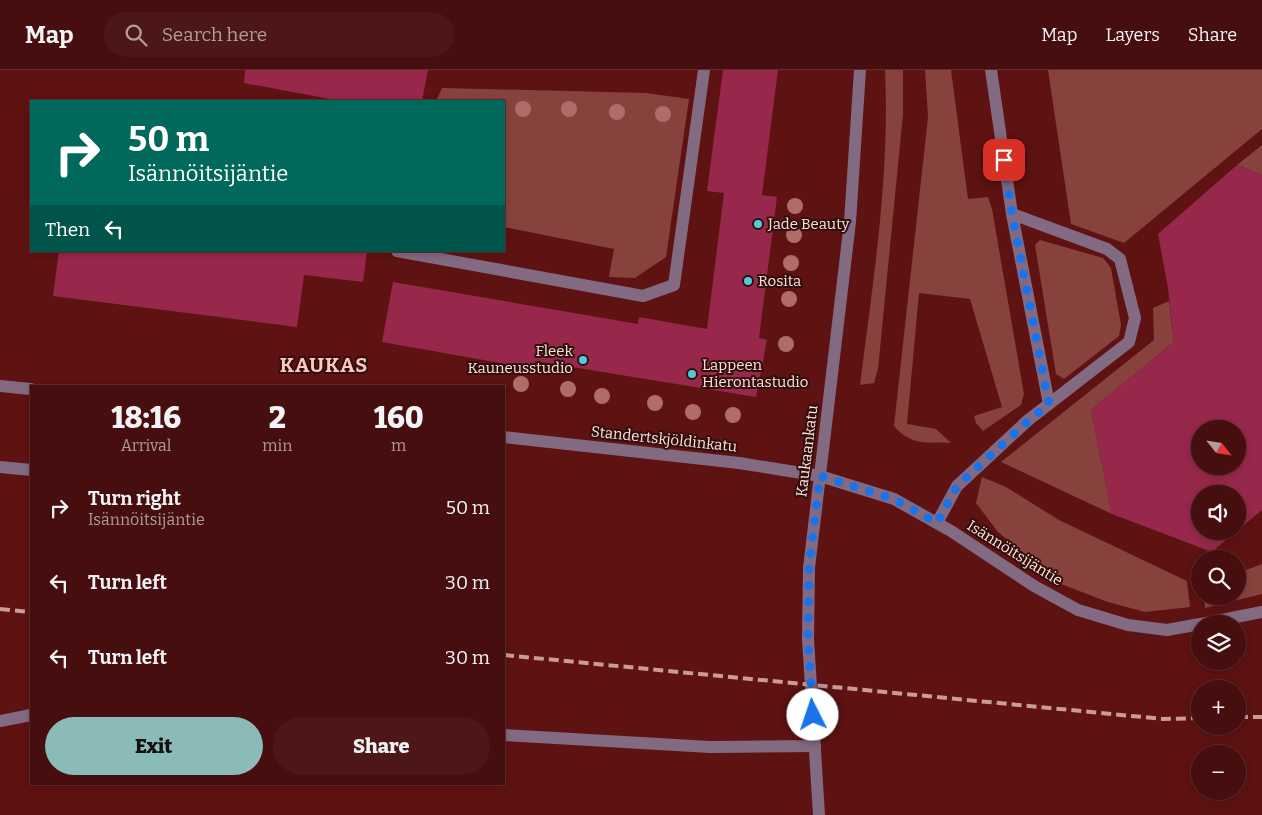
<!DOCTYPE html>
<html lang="en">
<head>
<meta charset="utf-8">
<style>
	:root { --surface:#460e0e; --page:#4d1717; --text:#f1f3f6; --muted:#b09c9e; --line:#5e2e2e; --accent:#8bbbb9 }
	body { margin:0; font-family:Bitter,serif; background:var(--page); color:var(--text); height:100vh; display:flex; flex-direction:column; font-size:19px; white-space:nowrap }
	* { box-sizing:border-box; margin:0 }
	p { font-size:16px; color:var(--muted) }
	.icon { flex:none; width:28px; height:28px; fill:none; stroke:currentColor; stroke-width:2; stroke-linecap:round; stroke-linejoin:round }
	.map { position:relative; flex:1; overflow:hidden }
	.panel { position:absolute; left:30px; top:315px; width:475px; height:400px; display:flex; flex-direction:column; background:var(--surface); border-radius:0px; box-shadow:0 2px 8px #0003,0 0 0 1px var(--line) }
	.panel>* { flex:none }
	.guide { position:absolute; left:30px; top:30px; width:475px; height:152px; border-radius:0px; box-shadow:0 2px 8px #0003,0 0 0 1px var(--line); background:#00695c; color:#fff; overflow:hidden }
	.needle { width:32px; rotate:120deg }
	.fabs { position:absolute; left:1191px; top:350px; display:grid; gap:10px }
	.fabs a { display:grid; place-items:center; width:55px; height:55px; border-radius:50%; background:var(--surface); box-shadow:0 2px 8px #0003,0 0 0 1px var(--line); font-size:25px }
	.pin { position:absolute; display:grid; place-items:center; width:42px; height:42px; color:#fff; margin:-21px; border-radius:10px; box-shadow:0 2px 8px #0006 }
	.me { position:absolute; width:55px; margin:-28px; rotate:356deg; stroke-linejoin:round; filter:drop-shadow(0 0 4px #0008) }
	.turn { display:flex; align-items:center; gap:18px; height:105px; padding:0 15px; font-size:22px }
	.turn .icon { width:65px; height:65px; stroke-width:2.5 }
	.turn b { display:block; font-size:35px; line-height:42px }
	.then { display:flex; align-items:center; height:48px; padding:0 15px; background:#0003; gap:10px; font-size:19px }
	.eta { display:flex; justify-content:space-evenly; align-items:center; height:85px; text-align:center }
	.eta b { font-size:30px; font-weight:800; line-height:35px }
	.primary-button { display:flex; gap:10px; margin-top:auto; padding:10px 15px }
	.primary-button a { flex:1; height:58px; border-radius:30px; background:var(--accent); color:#111; font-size:20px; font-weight:800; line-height:58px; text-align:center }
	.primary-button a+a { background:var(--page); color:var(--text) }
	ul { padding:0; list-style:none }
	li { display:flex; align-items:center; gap:15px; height:75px; padding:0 15px }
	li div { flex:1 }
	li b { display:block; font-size:19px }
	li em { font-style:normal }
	header { display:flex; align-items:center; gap:30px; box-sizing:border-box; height:70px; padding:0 25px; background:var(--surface); border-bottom:1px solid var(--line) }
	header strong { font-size:24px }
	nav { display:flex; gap:28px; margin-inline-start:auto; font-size:18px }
	.search { width:350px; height:45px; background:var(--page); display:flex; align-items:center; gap:12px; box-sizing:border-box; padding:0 18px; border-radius:28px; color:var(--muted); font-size:19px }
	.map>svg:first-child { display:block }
	.green { fill:#87423d }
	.building { fill:#97284b; fill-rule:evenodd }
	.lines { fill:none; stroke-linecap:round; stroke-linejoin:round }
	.minor { stroke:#836a83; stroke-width:12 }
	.rail { stroke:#c89c99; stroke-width:4; stroke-dasharray:10 5; stroke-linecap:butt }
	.tree { fill:#af6c68 }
	.route { stroke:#1a73e8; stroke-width:9; stroke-dasharray:0 16.2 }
	.poi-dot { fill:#52cbd9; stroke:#2f0e0c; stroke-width:2 }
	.labels { text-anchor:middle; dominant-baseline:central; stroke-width:4; stroke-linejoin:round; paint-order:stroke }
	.poi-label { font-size:15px; fill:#ffe2de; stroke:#2f0e0c; text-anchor:start }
	.street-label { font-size:15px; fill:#ffe2de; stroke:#2f0e0c }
	.district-label { font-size:20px; font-weight:bold; letter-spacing:1px; fill:#ffc7c0; stroke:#2f0e0c }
</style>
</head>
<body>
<header>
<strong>Map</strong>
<div class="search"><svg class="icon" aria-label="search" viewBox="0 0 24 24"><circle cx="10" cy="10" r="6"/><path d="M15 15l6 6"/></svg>Search here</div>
<nav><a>Map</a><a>Layers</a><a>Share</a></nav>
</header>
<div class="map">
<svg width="1262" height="745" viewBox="0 0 1262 745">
	<rect width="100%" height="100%" fill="#5e1212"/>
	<g class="green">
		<path d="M885,0H903V44L878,299L874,313L860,315C873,211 890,106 885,0Z"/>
		<path d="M925,0H951L968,129L988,127L992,139L1024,324L1021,335L983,361L976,353L974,346L1002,337L970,229L919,223L907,354L936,359L951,373C927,372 911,376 894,356L928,47Z"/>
		<polygon points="1048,0 1262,0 1262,59 1124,173 1071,154"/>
		<polygon points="442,18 646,23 689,29 666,187 635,208 609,207 614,179 504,157 504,31 436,31"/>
		<polygon points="1262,75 1262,105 1237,95"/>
		<polygon points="1040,170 1103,188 1111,198 1121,255 1119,266 1064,309 1056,304 1035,175"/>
		<polygon points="1169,231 1174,272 1091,340 1112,444 1001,392 1154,270 1153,238"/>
		<polygon points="982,407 1006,417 1059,450 1187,511 1190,537 1145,542 1108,532 1061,514 998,462 976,433"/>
		<polygon points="1262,494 1262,524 1205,538 1204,526 1238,526 1238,503"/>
	</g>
	<g class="building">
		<polygon points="245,0 428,0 422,31 341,31 244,13"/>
		<polygon points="723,0 778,0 762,125 777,127 759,268 767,270 756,327 535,291 534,299 382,272 393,212 638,254 639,247 707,259 724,123 707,121"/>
		<path d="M1237,95L1262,105V440L1238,460V424H1200V461H1236L1212,482L1112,444L1091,340L1174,272L1168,218L1158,164ZM1200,359H1238V396H1200Z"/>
		<polygon points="59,181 367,181 363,212 304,205 297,257 53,226"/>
	</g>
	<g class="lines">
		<g class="minor">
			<polyline points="1012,144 1049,334"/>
			<polyline points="397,181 643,226 674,215 704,0"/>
			<polyline points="0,316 31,319"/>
			<polyline points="504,367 739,393 820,406 894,429 951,461 1034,516 1078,540 1128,555 1167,560 1200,554"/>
			<polyline points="0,397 31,400"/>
			<polyline points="937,453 957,416 983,392 1027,351 1129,272 1135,248 1120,189 1107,179 1012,144 991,0"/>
			<polyline points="1201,554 1262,542"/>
			<polyline points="0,651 31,645"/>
			<polyline points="504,665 710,677 815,676"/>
			<polyline points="819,745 808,569 809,498 850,152 860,0"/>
		</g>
		<g class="rail">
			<polyline points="0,539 31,542"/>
			<polyline points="504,585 1163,649 1200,648"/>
			<polyline points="1238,647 1262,647"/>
		</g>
	</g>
	<g class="tree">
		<circle cx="523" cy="39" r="8"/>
		<circle cx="569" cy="39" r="8"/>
		<circle cx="617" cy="42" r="8"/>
		<circle cx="663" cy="44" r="8"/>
		<circle cx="795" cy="136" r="8"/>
		<circle cx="794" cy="165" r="8"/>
		<circle cx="791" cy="193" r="8"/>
		<circle cx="789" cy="229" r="8"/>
		<circle cx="786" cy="274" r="8"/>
		<circle cx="521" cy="314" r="8"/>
		<circle cx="568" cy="319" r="8"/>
		<circle cx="602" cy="326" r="8"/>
		<circle cx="655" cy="333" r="8"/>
		<circle cx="693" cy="342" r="8"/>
		<circle cx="733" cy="345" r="8"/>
	</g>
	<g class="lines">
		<polyline class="route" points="813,645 808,569 809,498 820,406 894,429 937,453 957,416 1028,351 1049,334 1012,144 1004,90"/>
	</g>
	<g class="poi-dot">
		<circle cx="758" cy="154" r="5"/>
		<circle cx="748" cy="211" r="5"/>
		<circle cx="583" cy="290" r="5"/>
		<circle cx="692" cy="304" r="5"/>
	</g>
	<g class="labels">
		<g class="poi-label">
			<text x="768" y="154">Jade Beauty</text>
			<text x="758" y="211">Rosita</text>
			<text x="573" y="281" text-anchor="end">Fleek<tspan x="573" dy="17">Kauneusstudio</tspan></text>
			<text x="702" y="295">Lappeen<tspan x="702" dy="17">Hierontastudio</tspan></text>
		</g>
		<g class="street-label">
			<text transform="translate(664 369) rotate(6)">Standertskjöldinkatu</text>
			<text transform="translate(807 381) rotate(-83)">Kaukaankatu</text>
			<text transform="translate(1015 483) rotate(32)">Isännöitsijäntie</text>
		</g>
		<g class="district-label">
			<text x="324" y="295">KAUKAS</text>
		</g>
	</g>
</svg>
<div class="fabs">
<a><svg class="needle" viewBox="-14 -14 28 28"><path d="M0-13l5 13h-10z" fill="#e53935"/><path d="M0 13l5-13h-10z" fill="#b09c9e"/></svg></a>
<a><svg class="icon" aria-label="sound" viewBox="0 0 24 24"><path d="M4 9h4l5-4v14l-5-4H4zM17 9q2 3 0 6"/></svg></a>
<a><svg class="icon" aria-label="search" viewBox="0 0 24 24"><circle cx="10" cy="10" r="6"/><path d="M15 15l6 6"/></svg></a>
<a><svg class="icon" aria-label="layers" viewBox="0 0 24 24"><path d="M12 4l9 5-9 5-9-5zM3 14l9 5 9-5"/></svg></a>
<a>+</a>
<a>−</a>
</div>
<div class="pin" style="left:1004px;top:90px;background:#d93025"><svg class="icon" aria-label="arrive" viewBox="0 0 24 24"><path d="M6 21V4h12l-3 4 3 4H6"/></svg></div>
<svg class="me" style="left:813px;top:645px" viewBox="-20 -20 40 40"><circle r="19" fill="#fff"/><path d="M0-13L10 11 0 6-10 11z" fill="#1a73e8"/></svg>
<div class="guide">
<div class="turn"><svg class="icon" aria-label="right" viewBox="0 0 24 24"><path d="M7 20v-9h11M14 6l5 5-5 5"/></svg><div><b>50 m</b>Isännöitsijäntie</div></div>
<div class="then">Then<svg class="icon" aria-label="left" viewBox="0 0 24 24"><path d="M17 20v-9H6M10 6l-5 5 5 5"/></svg></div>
</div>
<section class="panel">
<div class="eta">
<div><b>18:16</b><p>Arrival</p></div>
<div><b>2</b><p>min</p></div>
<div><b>160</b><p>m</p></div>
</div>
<ul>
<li><svg class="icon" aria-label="right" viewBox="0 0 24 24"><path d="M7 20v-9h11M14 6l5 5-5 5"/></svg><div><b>Turn right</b><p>Isännöitsijäntie</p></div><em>50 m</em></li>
<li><svg class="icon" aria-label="left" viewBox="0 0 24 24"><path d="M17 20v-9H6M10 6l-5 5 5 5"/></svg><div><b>Turn left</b></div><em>30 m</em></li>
<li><svg class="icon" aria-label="left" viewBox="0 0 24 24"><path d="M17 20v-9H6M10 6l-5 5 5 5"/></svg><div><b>Turn left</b></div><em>30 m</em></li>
</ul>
<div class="primary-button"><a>Exit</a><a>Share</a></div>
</section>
</div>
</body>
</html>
